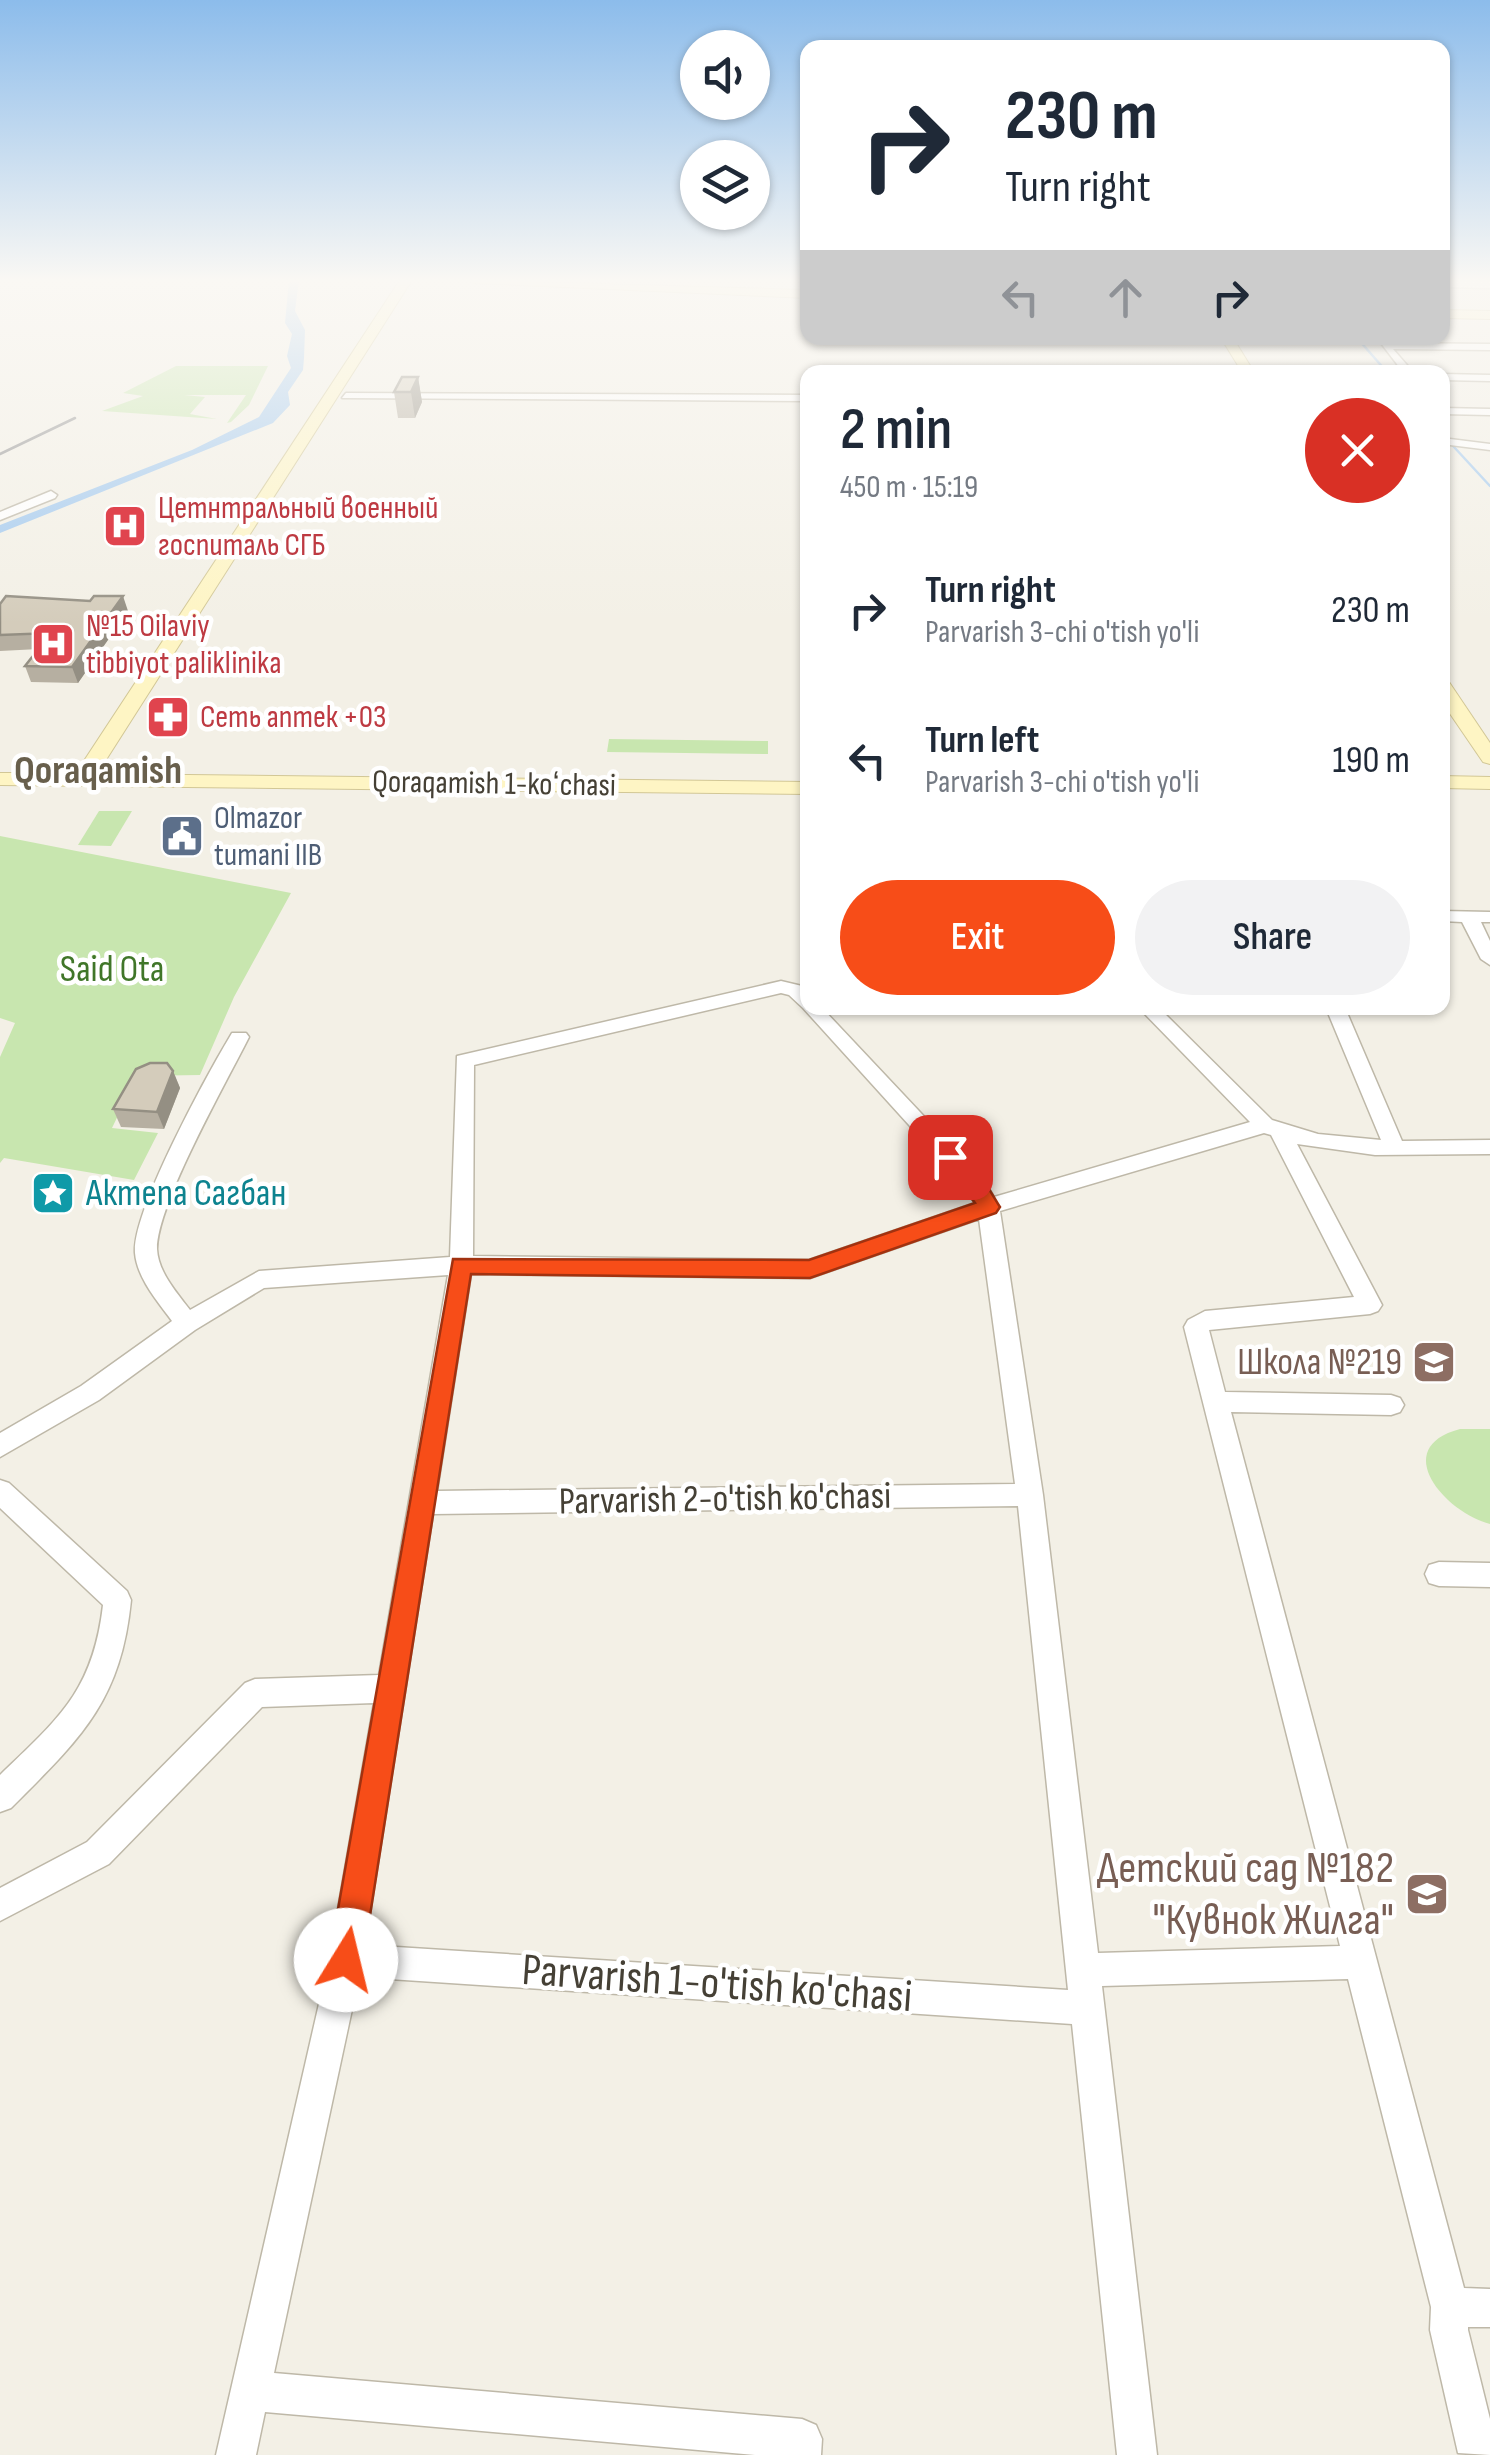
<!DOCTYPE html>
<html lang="en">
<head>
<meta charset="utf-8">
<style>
	:root { --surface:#fff; --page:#f2f2f3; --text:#1f2937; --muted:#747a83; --accent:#f74d18 }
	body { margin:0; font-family:"Sofia Sans Condensed",sans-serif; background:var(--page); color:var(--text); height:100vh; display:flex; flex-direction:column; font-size:38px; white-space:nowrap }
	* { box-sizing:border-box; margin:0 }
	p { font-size:32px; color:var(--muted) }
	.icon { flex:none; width:55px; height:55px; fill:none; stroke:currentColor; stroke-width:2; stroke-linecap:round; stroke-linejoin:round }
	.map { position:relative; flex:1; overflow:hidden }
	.side { position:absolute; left:800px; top:365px; width:650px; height:650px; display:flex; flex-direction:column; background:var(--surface); border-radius:20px; box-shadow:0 2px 8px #0004 }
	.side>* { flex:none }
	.guide { position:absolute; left:800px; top:40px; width:650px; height:305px; border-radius:20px; box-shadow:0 2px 8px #0004; background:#fff; color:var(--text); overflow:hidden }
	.fabs { position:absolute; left:680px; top:30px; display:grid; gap:20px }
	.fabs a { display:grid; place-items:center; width:90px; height:90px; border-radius:50%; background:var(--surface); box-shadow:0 2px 8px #0004; font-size:50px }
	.pin { position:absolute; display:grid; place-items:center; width:85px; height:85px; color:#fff; margin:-42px; border-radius:20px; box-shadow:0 5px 15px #0006 }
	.me { position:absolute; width:110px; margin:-55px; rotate:9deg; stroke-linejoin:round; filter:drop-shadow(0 0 8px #0008) }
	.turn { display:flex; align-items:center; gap:35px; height:210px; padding:0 40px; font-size:45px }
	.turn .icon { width:130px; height:130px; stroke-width:2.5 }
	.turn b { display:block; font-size:70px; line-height:85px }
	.lanes { display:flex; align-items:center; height:95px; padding:0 40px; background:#0003; justify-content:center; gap:50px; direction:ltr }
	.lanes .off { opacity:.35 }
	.round { display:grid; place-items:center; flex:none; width:105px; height:105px; border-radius:52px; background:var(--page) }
	.headline { display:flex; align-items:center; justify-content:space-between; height:170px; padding:0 40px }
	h1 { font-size:60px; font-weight:600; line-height:75px }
	.action { display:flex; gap:20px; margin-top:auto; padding:20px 40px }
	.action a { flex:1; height:115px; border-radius:60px; background:var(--accent); color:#fff; font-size:40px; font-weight:600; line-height:115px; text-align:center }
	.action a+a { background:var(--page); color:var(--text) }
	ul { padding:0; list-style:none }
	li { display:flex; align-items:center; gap:30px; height:150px; padding:0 40px }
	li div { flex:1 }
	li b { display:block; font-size:38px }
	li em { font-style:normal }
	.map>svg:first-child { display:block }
	.green { fill:#c8e6af }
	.water { fill:#a2c9ef }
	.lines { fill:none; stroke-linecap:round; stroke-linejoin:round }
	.stream { stroke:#a2c9ef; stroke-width:2.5 }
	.street-casing { stroke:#beb8a8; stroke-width:3 }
	.secondary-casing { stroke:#d2c796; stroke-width:2 }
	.street { fill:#fff; fill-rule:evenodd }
	.secondary { fill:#fef5c4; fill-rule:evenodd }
	.tram { stroke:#959595; stroke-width:2.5 }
	.wall { fill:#b6afa1 }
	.shaded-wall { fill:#948f83 }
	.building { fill:#d4ccbb; stroke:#948f83; stroke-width:2.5 }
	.route { fill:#f74d18; stroke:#a13210; stroke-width:2.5 }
	.labels { text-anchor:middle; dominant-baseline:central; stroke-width:9; stroke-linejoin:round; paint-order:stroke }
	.far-health-label { font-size:32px; fill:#be3a42; stroke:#fff; text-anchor:start }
	.far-street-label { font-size:32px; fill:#454035; stroke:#fff }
	.far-service-label { font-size:32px; fill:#4e5e75; stroke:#fff; text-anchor:start }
	.park-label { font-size:38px; fill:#407629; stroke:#fff }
	.culture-label { font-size:38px; fill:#0d838f; stroke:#fff; text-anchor:start }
	.education-label { font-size:38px; fill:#785e54; stroke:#fff; text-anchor:end }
	.street-label { font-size:38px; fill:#454035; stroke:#fff }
	.far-district-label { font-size:40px; font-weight:bold; fill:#685f4c; stroke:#fff }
	.near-education-label { font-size:45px; fill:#785e54; stroke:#fff; text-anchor:end }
	.near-street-label { font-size:45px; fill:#454035; stroke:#fff }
</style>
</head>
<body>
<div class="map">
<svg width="1490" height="2455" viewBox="0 0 1490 2455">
	<rect width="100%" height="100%" fill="#f3f0e6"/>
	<g class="green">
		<polygon points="176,366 268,366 249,405 231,422 227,423 246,395 184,395 205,397 190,414 217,419 102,411 143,396 123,393"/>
		<polygon points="609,739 768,741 768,754 607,752"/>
		<polygon points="99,811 132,811 111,846 78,845"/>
		<polygon points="0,836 291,893 234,997 200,1075 137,1076 112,1128 158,1133 134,1180 4,1158 0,1163 0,1057 15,1023 0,1018"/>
		<path d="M1460,1429H1490V1524C1446,1513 1388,1448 1460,1429Z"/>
	</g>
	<polygon class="water" points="289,280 299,280 295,311 305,330 304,358 303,370 288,392 290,405 273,423 0,533 0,525 192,450 259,417 291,368 287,356 292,334 285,323"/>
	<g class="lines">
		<g class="stream">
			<polyline points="1357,338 1387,372"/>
			<polyline points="1442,434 1490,486"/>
		</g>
		<g class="street-casing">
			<g id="street">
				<polygon points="1442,281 1490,282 1490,288 1442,287"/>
				<polygon points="1377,338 1388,343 1490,344 1490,350 1393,349 1413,372 1403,372"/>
				<polygon points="1442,374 1490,375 1490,381 1442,380"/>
				<polygon points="346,393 808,395 808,401 342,398"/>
				<polygon points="1442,408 1490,409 1490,415 1442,414"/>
				<polygon points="1442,438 1490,444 1490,450 1442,444"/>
				<polygon points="51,491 57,495 55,498 0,520 0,512"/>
				<polygon points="1442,911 1490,912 1490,922 1481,922 1490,941 1490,965 1481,959 1462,922 1442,921"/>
				<path d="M781,981L802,986L808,992V1008H822L983,1179L994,1197L1250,1122L1139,1008H1159L1272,1120L1318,1134L1381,1140L1326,1008H1345L1402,1141L1490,1140V1154L1375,1155L1297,1144L1382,1305L1378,1311L1370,1314L1209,1330L1225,1392L1391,1395L1400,1398L1404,1405L1400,1412L1391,1415L1231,1412L1464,2288L1490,2289V2327H1468V2330L1490,2419V2455L1458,2453L1430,2330L1431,2307L1348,1979L1102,1986L1157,2455H1117L1072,2024L359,1977L274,2373L802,2419L816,2425L822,2439L821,2455H755L265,2412L256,2455H216L329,1960L374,1703L262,1707L109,1864L0,1921V1888L87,1842L245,1683L255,1679L379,1675L448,1275L264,1288L195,1330L99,1400L0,1457V1433L81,1386L172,1321C158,1302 137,1278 135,1253C132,1211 208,1073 232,1033H246L249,1037C226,1083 157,1204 157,1249C158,1272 177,1293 190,1310L259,1271L450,1257L457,1056ZM781,993L789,995L803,1008L967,1189L975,1203L809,1260L473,1256L474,1065ZM1264,1133L1271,1135L1354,1297L1205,1311L1188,1320L1184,1327L1340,1946L1098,1953L1043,1495L1000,1211ZM979,1219L1015,1484L437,1491L471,1274L810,1278ZM1018,1506L1068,1990L365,1945L433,1514Z"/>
				<path d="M0,1480L9,1483L127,1591L131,1600C121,1702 80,1739 11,1808L0,1812V1775C59,1718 93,1691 103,1605L0,1508Z"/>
				<polygon points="1439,1562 1490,1563 1490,1587 1439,1586 1429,1583 1425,1574 1429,1565"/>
			</g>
		</g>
		<g class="secondary-casing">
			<g id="secondary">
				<polygon points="400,280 412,280 97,774 808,782 808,794 0,785 0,773 76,773"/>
				<polygon points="468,280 808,290 808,298 474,283"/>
				<polygon points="1442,310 1490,311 1490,319 1442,318"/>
				<polygon points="1221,338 1233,338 1254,372 1242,372"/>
				<polygon points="1442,680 1449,682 1490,743 1490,764 1483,762 1442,702"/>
				<polygon points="1442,776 1490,777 1490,789 1442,788"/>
			</g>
		</g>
		<use href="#street" class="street"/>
		<use href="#secondary" class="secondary"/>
		<polyline class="tram" points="0,454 75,418"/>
	</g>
	<g class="wall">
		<polygon points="418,377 422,402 415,418 398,418 394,392"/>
		<polygon points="90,601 128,611 78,683 31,682 25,666 39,649 0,651 0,604"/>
		<polygon points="173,1071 180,1088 164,1129 121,1127 113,1109"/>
	</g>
	<g class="shaded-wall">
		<polygon points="418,377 422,402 415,418 411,392"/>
		<polygon points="123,596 128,611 78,683 72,667"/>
		<polygon points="173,1071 180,1088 164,1129 157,1112"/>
	</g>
	<g class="building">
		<polygon points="402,377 418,377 411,392 394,392"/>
		<polygon points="6,596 90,601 94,596 123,596 72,667 25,666 51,633 0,635 0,604"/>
		<polygon points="150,1063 167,1063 173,1071 157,1112 113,1109 136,1069"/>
	</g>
	<linearGradient id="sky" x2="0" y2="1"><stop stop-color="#8cbceb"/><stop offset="0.45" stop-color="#faf8f4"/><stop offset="1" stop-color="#faf8f4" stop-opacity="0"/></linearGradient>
	<rect width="1490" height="624" fill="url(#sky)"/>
	<path class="route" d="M950,1150C973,1157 988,1188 1000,1207L996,1213L810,1278L471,1274L363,1960L358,1972L346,1977L334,1972L329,1960L453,1259L809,1260L975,1203L939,1157Z"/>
	<defs>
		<g id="hospital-square" transform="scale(2.25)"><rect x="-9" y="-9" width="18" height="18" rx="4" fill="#e0444e" stroke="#fff"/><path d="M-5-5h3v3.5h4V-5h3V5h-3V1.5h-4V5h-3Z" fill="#fff"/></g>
		<g id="pharmacy-square" transform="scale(2.25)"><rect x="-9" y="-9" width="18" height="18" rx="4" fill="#e0444e" stroke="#fff"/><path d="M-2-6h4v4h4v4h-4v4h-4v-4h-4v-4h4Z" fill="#fff"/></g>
		<g id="civic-square" transform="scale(2.25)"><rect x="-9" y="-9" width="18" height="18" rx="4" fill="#5c6f8a" stroke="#fff"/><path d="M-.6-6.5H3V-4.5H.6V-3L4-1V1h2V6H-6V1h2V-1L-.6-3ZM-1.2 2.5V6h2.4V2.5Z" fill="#fff"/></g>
		<g id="sight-square" transform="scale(2.25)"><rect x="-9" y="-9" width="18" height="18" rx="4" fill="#0f9aa8" stroke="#fff"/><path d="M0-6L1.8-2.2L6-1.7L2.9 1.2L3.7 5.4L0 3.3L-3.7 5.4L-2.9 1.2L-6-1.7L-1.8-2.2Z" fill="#fff"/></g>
		<g id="school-square" transform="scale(2.25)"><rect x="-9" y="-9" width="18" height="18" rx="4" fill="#8d6e63" stroke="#fff"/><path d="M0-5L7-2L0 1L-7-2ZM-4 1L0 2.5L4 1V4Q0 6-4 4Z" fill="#fff"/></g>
	</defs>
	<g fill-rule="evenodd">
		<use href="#hospital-square" x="125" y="526"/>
		<use href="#hospital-square" x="53" y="644"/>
		<use href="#pharmacy-square" x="168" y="717"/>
		<use href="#civic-square" x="182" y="836"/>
		<use href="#sight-square" x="53" y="1193"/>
		<use href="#school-square" x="1434" y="1362"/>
		<use href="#school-square" x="1427" y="1894"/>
	</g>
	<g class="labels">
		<g class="far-health-label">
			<text x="158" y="508">Цетнтральный военный<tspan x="158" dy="37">госпиталь СГБ</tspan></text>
			<text x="86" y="626">№15 Oilaviy<tspan x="86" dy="37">tibbiyot paliklinika</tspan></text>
			<text x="200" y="717">Сеть аптек +03</text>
		</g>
		<g class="far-street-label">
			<text transform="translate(494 784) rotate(1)">Qoraqamish 1-koʻchasi</text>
		</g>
		<g class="far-service-label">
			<text x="214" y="818">Olmazor<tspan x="214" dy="37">tumani IIB</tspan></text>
		</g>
		<g class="park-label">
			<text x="112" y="969">Said Ota</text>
		</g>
		<g class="culture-label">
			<text x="86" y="1193">Актепа Сагбан</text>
		</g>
		<g class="education-label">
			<text x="1402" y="1362">Школа №219</text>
		</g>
		<g class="street-label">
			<text transform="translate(725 1499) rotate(-1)">Parvarish 2-o'tish ko'chasi</text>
		</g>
		<g class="far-district-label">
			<text x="98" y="771">Qoraqamish</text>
		</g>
		<g class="near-education-label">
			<text x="1394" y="1868">Детский сад №182<tspan x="1394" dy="52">"Кувнок Жилга"</tspan></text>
		</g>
		<g class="near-street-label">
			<text transform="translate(717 1984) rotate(4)">Parvarish 1-o'tish ko'chasi</text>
		</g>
	</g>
</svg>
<div class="fabs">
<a><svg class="icon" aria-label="sound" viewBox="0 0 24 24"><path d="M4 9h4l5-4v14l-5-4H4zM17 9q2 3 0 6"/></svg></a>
<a><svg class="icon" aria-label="layers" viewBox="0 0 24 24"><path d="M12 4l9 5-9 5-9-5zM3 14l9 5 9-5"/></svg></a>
</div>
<div class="pin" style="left:950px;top:1157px;background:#d93025"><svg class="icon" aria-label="arrive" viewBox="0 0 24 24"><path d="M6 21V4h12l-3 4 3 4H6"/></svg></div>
<svg class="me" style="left:346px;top:1960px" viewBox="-20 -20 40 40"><circle r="19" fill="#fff"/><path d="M0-13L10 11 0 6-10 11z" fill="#f74d18"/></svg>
<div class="guide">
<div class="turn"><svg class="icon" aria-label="right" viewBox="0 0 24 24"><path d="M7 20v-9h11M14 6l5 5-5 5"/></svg><div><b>230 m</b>Turn right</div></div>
<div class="lanes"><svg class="icon off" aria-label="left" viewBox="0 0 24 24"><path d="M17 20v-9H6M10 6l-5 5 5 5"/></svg><svg class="icon off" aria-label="ahead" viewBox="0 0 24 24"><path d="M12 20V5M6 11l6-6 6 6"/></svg><svg class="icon" aria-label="right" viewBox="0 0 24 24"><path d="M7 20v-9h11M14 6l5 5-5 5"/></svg></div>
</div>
<section class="side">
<div class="headline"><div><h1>2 min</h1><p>450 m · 15:19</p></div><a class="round" style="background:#d93025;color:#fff"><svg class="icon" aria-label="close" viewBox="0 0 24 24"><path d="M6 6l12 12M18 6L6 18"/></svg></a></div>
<ul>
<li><svg class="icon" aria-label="right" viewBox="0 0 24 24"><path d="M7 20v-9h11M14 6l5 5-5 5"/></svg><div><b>Turn right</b><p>Parvarish 3-chi o'tish yo'li</p></div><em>230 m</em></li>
<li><svg class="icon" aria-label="left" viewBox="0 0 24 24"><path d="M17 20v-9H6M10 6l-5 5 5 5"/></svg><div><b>Turn left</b><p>Parvarish 3-chi o'tish yo'li</p></div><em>190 m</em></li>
</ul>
<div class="action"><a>Exit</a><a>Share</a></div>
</section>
</div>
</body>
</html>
